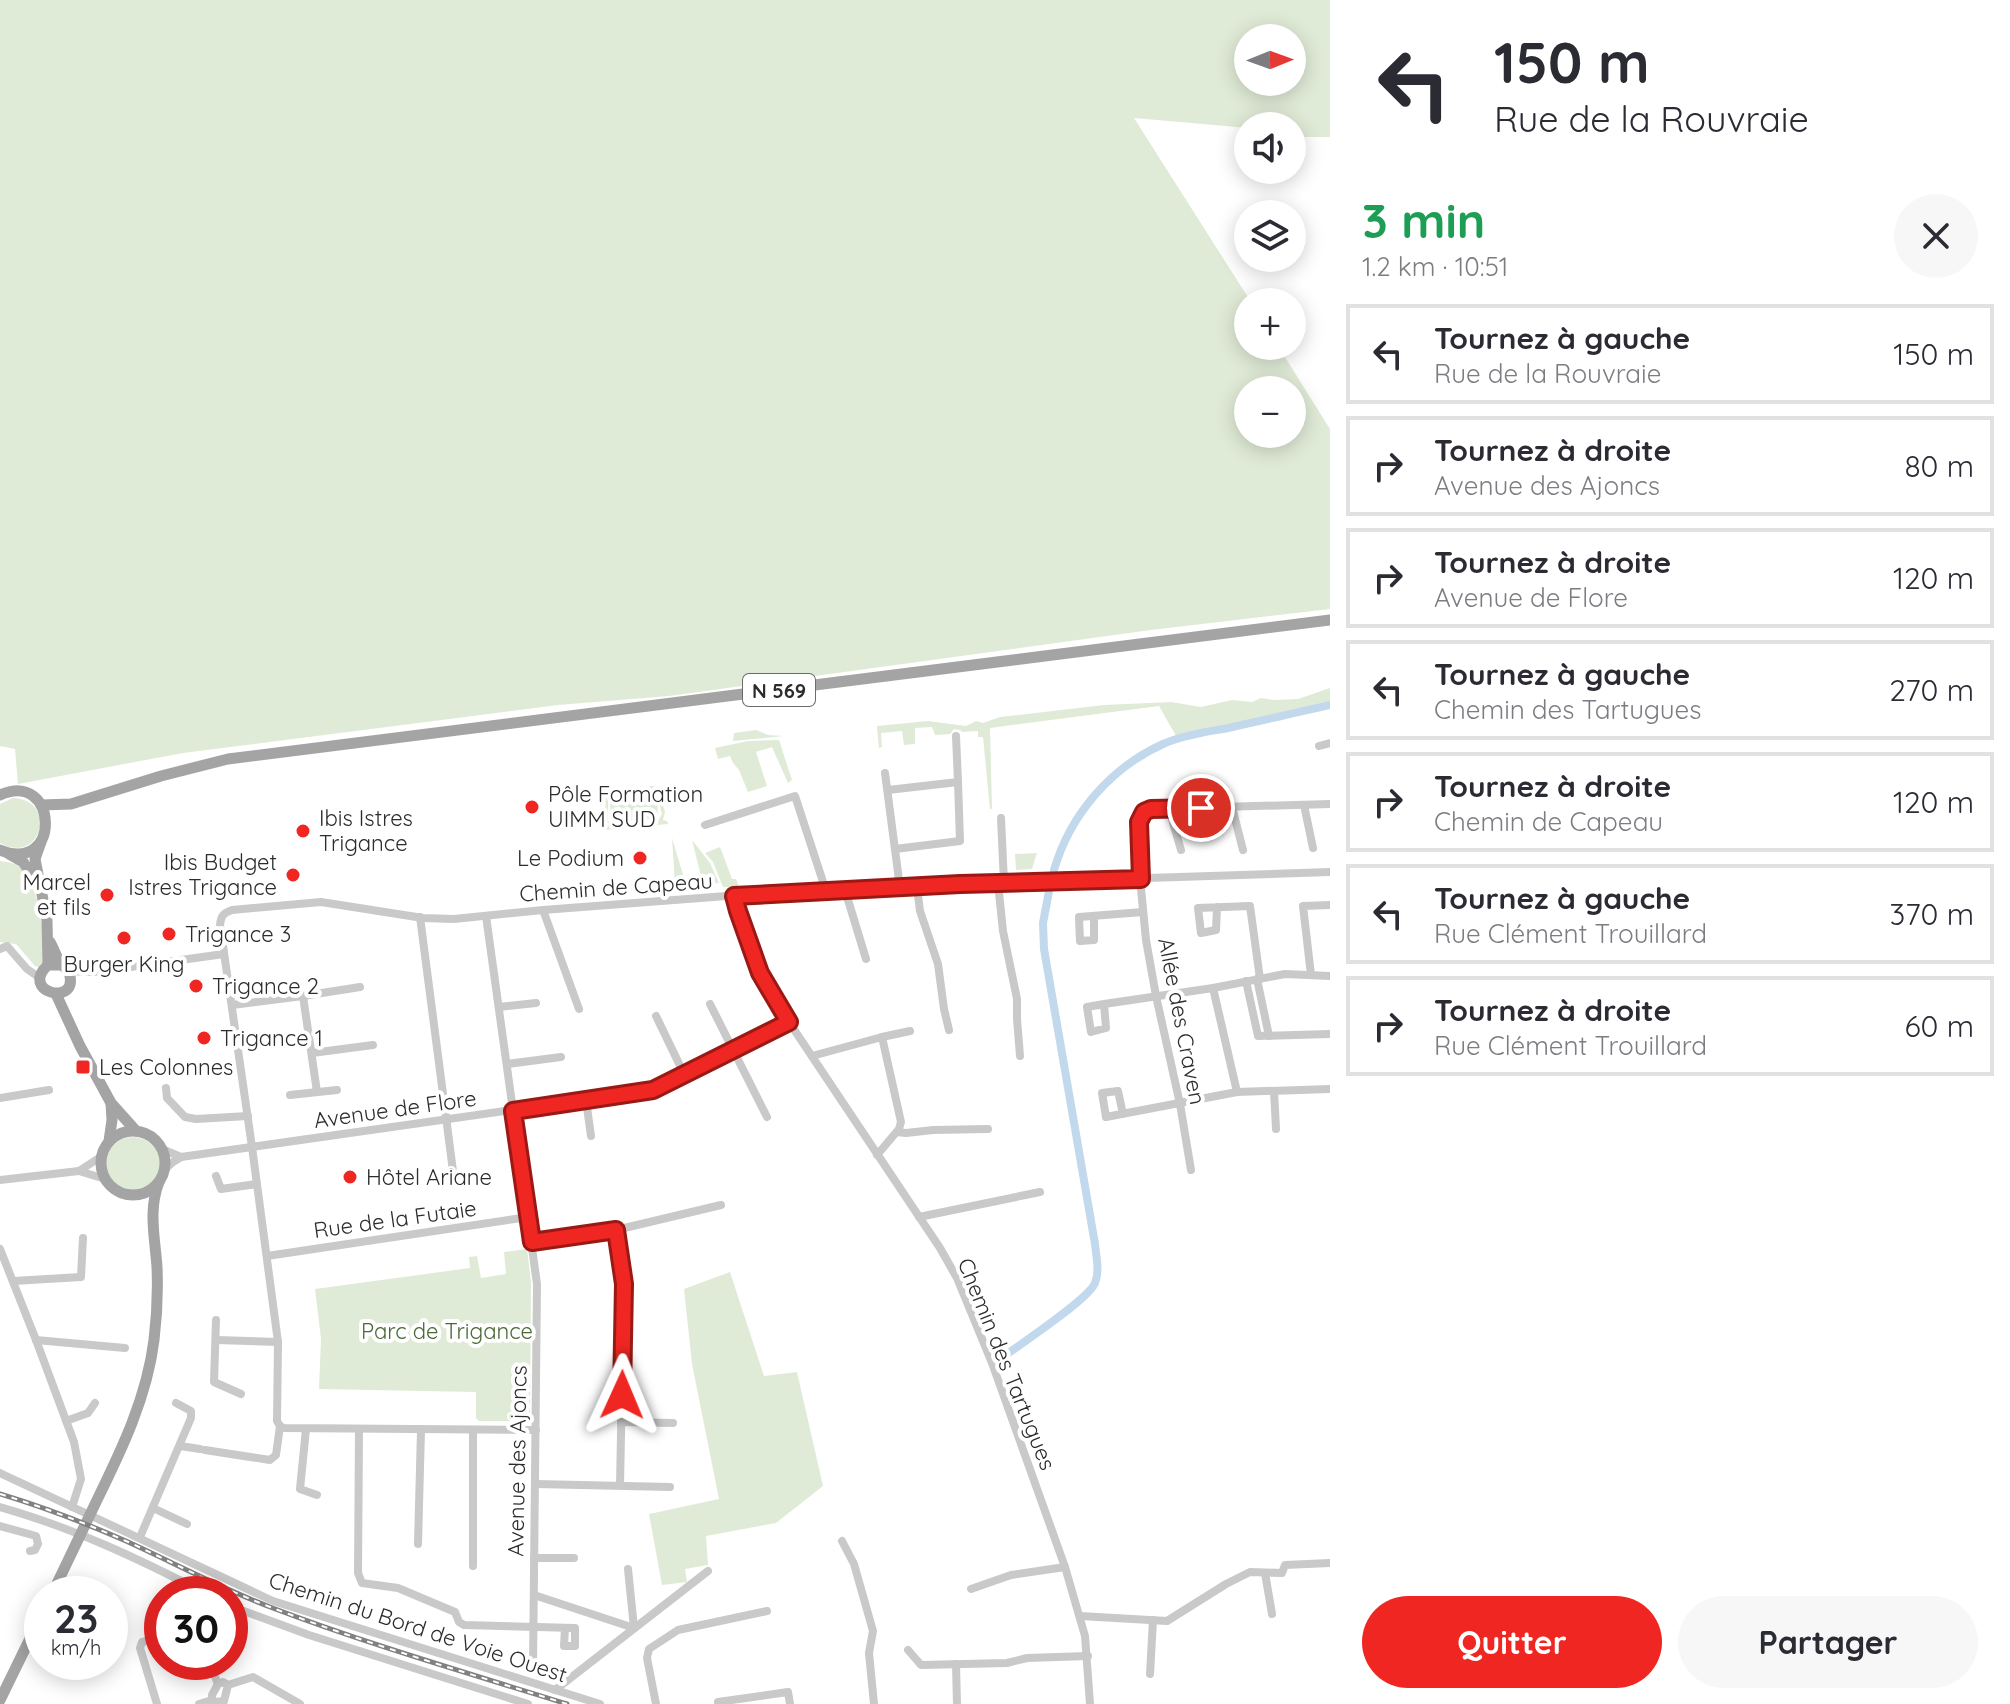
<!DOCTYPE html>
<html lang="fr">
<head>
<meta charset="utf-8">
<style>
	:root { --surface:#fff; --page:#f7f7f7; --text:#2b2b33; --muted:#7c7c81; --line:#e1e1e2; --accent:#ef2621 }
	body { margin:0; font-family:Quicksand,sans-serif; background:var(--page); color:var(--text); height:100vh; display:flex; flex-direction:column; font-size:30px; white-space:nowrap }
	* { box-sizing:border-box; margin:0 }
	p { font-size:26px; color:var(--muted) }
	.icon { flex:none; width:44px; height:44px; fill:none; stroke:currentColor; stroke-width:2; stroke-linecap:round; stroke-linejoin:round }
	.map { position:relative; flex:1; overflow:hidden }
	.drawer { display:flex; flex-direction:column; background:var(--surface); width:680px }
	.drawer>* { flex:none }
	.guide { background:#fff; color:var(--text); overflow:hidden }
	.needle { width:52px; rotate:89deg }
	.buttons { position:absolute; left:1234px; top:24px; display:grid; gap:16px }
	.buttons a { display:grid; place-items:center; width:72px; height:72px; border-radius:50%; background:var(--surface); box-shadow:0 4px 20px #0003; font-size:40px }
	.speed { position:absolute; left:24px; top:1576px; display:flex; gap:16px; font-size:40px; font-weight:700; text-align:center }
	.speed>* { display:grid; place-content:center; width:104px; height:104px; border-radius:50%; background:var(--surface); box-shadow:0 4px 20px #0003; line-height:1 }
	.speed small { font-size:20px; font-weight:400 }
	.speed .limit { border:12px solid #d22; background:#fff; color:#111 }
	.pin { position:absolute; display:grid; place-items:center; width:68px; height:68px; color:#fff; margin:-34px; border:4px solid #fff; border-radius:50%; box-shadow:0 2px 8px #0007 }
	.me { position:absolute; width:88px; margin:-44px; rotate:1deg; stroke-linejoin:round; filter:drop-shadow(0 0 6px #0008) }
	.turn { display:flex; align-items:center; gap:28px; height:168px; padding:0 32px; font-size:36px }
	.turn .icon { width:104px; height:104px; stroke-width:2.5 }
	.turn b { display:block; font-size:56px; line-height:68px }
	.round { display:grid; place-items:center; flex:none; width:84px; height:84px; border-radius:42px; background:var(--page) }
	.summary { display:flex; align-items:center; justify-content:space-between; height:136px; padding:0 32px }
	h1 { font-size:48px; font-weight:800; line-height:60px; color:#1e9e55 }
	.cta { display:flex; gap:16px; margin-top:auto; padding:16px 32px }
	.cta a { flex:1; height:92px; border-radius:48px; background:var(--accent); color:#fff; font-size:32px; font-weight:800; line-height:92px; text-align:center }
	.cta a+a { background:var(--page); color:var(--text) }
	ul { padding:0; list-style:none }
	li { display:flex; align-items:center; gap:24px; height:100px; margin:0 16px 12px; padding:0 16px; border:4px solid var(--line); border-radius:0px }
	li div { flex:1 }
	li b { display:block; font-size:30px }
	li em { font-style:normal }
	main { display:flex; flex:1; min-height:0 }
	.map>svg:first-child { display:block }
	.green { fill:#e0ebd7; fill-rule:evenodd }
	.lines { fill:none; stroke-linecap:round; stroke-linejoin:round }
	.canal { stroke:#c2d8ec; stroke-width:8 }
	.minor { stroke:#c9c9c9; stroke-width:8 }
	.major { stroke:#a4a4a4; stroke-width:11 }
	.rail-casing { stroke:#818181; stroke-width:5 }
	.rail { stroke:#fff; stroke-width:2; stroke-dasharray:6; stroke-linecap:butt }
	.route-casing { stroke:#9b1915; stroke-width:20 }
	.route { stroke:#ef2621; stroke-width:14 }
	.poi-dot { fill:#ef2621; stroke:#fff; stroke-width:3 }
	.labels { text-anchor:middle; dominant-baseline:central; stroke-width:8; stroke-linejoin:round; paint-order:stroke }
	.shield { fill:#fff; stroke:#6b6b6b; stroke-width:2 }
	.shield-label { font-size:20px; font-weight:bold; fill:#2c2c2c }
	.poi-label { font-size:22px; fill:#2c2c2c; stroke:#fff; text-anchor:start }
	.street-label { font-size:22px; fill:#2c2c2c; stroke:#fff }
	.park-label { font-size:22px; fill:#4a6937; stroke:#fff }
</style>
</head>
<body>
<main>
<div class="map">
<svg width="1330" height="1704" viewBox="0 0 1330 1704">
	<rect width="100%" height="100%" fill="#fff"/>
	<g class="green">
		<path d="M0,0H1330V137H1305L1292,132V126H1248V128L1134,118L1251,302H1248V346H1278L1330,429V609L1151,630L669,696L558,705L183,753L18,784L15,749L0,746ZM1292,38V82H1248V38ZM1248,390H1292V434H1248Z"/>
		<polygon points="1330,688 1330,701 1176,736 1159,706 990,728 992,809 990,809 983,737 978,737 978,731 962,732 960,730 954,729 950,734 935,735 932,727 915,728 915,744 904,745 902,731 881,733 882,747 879,748 877,728 877,726 928,721 966,726 976,721 983,723 1000,717 1104,705 1171,702 1201,707 1232,700 1252,702 1261,698 1273,700 1298,699"/>
		<polygon points="756,730 768,735 784,736 733,741 734,733"/>
		<polygon points="779,740 792,780 788,783 772,747 756,752 767,786 748,792 739,770 733,763 730,756 718,759 715,748 748,741"/>
		<path d="M653,786L658,788L665,812L663,820L667,821L668,824L604,830V826L609,825L605,820L606,792L611,790ZM651,789H656V791L609,796L612,822L658,818L657,794L662,814L658,821L613,825L608,821V793Z"/>
		<path d="M13,798C59,800 41,866 0,843V804Z"/>
		<polygon points="672,838 685,881 690,879 691,884 675,885"/>
		<polygon points="692,840 710,863 719,883 703,884"/>
		<polygon points="720,847 732,879 736,879 739,887 723,887 713,862 705,853"/>
		<polygon points="1037,853 1032,869 1016,870 1015,854"/>
		<path d="M0,861C9,862 16,863 23,870C39,887 46,940 44,962L39,967L35,966L16,944L0,942Z"/>
		<circle cx="133" cy="1164" r="27"/>
		<polygon points="527,1249 531,1282 530,1419 525,1418 525,1421 479,1421 476,1418 476,1392 319,1389 321,1339 315,1289 470,1268 469,1257 477,1256 481,1278 506,1274 504,1252"/>
		<polygon points="730,1272 764,1376 797,1372 823,1486 776,1523 706,1536 708,1565 685,1569 687,1582 662,1585 649,1514 719,1499 692,1364 684,1289"/>
	</g>
	<g class="lines">
		<g class="canal">
			<path d="M1054,870C1070,815 1110,768 1163,744C1183,735 1207,732 1228,728C1262,720 1296,713 1330,705"/>
			<path d="M1000,1359C1018,1346 1089,1299 1095,1283C1100,1271 1096,1256 1095,1244L1044,949L1043,923L1049,891"/>
		</g>
		<g class="minor">
			<polyline points="956,736 958,782"/>
			<polyline points="1319,746 1330,743"/>
			<polyline points="885,773 900,888"/>
			<polyline points="888,790 958,782 960,841 895,849"/>
			<polyline points="1304,805 1313,848"/>
			<polyline points="1232,807 1243,850"/>
			<polyline points="1169,809 1181,850"/>
			<polyline points="1001,818 1004,883"/>
			<polyline points="705,825 795,796 826,891"/>
			<polyline points="998,883 1003,931 1017,999 1017,1019 1020,1056"/>
			<polyline points="917,887 920,911 938,964 944,1009 949,1030"/>
			<polyline points="845,890 866,959"/>
			<polyline points="734,896 738,911 760,973 789,1022 940,1248 957,1278 992,1363 1065,1567 1085,1636 1090,1704"/>
			<polyline points="1217,907 1216,930 1201,933 1198,908 1250,906 1260,979"/>
			<polyline points="543,910 579,1009"/>
			<polyline points="486,916 537,1284 533,1669"/>
			<polyline points="1094,916 1094,940 1080,941 1079,917 1143,912"/>
			<polyline points="420,917 453,1171"/>
			<polyline points="0,949 7,946 27,969 40,978"/>
			<polyline points="68,971 94,972 224,954"/>
			<polyline points="1311,975 1303,906 1330,905"/>
			<polyline points="1257,979 1269,1036"/>
			<polyline points="1246,981 1258,1036 1330,1034"/>
			<polyline points="1213,988 1237,1092"/>
			<polyline points="303,996 360,987"/>
			<polyline points="710,1004 767,1117"/>
			<polyline points="1104,1004 1106,1028 1091,1032 1087,1007 1104,1004 1213,988 1285,974 1330,976"/>
			<polyline points="232,1005 303,996 317,1092"/>
			<polyline points="499,1007 536,1003"/>
			<polyline points="656,1016 684,1074"/>
			<polyline points="882,1037 910,1031"/>
			<polyline points="312,1053 373,1045"/>
			<polyline points="812,1056 882,1037 901,1122 899,1129 877,1155"/>
			<polyline points="507,1064 561,1057"/>
			<polyline points="166,1088 167,1098 185,1117 196,1119 248,1116"/>
			<polyline points="1274,1091 1276,1129"/>
			<polyline points="290,1095 337,1090"/>
			<polyline points="0,1098 49,1090"/>
			<polyline points="586,1100 591,1136"/>
			<polyline points="1123,1114 1118,1091 1102,1093 1106,1117 1237,1092 1330,1089"/>
			<polyline points="897,1132 906,1133 933,1130 988,1129"/>
			<polyline points="162,1149 181,1157"/>
			<polyline points="102,1156 79,1171 105,1179"/>
			<polyline points="164,1170 173,1162 181,1157 653,1090 789,1022"/>
			<polyline points="1191,1170 1180,1104 1156,996 1146,940 1139,868 1139,822 1144,812 1151,809 1330,804"/>
			<polyline points="216,1176 221,1189 257,1184"/>
			<polyline points="0,1180 79,1171"/>
			<polyline points="919,1217 1040,1192"/>
			<polyline points="616,1230 624,1284 620,1485"/>
			<polyline points="532,1242 616,1230 721,1205"/>
			<polyline points="0,1249 36,1340 74,1442 81,1479 72,1507"/>
			<polyline points="267,1256 528,1217"/>
			<polyline points="13,1281 81,1277 83,1238"/>
			<polyline points="216,1320 214,1382 241,1394"/>
			<polyline points="36,1340 125,1348"/>
			<polyline points="216,1340 278,1342"/>
			<polyline points="66,1421 88,1413 95,1403"/>
			<polyline points="621,1422 673,1423"/>
			<polyline points="280,1426 284,1428 536,1430"/>
			<polyline points="306,1429 300,1489 317,1495"/>
			<polyline points="359,1430 358,1573 362,1583 398,1588 455,1612 459,1622 464,1625 575,1628 575,1646 564,1646 565,1628"/>
			<polyline points="180,1446 200,1449"/>
			<path d="M205,1450L270,1460L276,1455L280,1426L277,1421L278,1342L252,1147L220,925C221,916 223,913 232,910L321,902L423,918L454,919L543,910L753,894L960,884L1330,872"/>
			<polyline points="0,1473 273,1601 600,1704"/>
			<polyline points="536,1484 670,1487"/>
			<path d="M0,1507C74,1528 139,1559 207,1594"/>
			<polyline points="153,1508 187,1524"/>
			<polyline points="0,1526 36,1536 38,1544 35,1550 30,1551"/>
			<polyline points="140,1537 191,1418 191,1411 176,1403"/>
			<polyline points="842,1541 854,1564 873,1631 869,1653 874,1704"/>
			<polyline points="418,1544 421,1430"/>
			<polyline points="534,1558 574,1558"/>
			<polyline points="473,1566 473,1430"/>
			<polyline points="628,1569 634,1628"/>
			<polyline points="1265,1573 1272,1614"/>
			<polyline points="971,1589 1011,1575 1065,1567"/>
			<polyline points="534,1595 634,1628"/>
			<polyline points="230,1606 309,1635 528,1704"/>
			<polyline points="1080,1616 1167,1621 1226,1584 1250,1572 1282,1573 1285,1565 1330,1563"/>
			<polyline points="908,1650 921,1665 1007,1663 1027,1658 1088,1656"/>
			<polyline points="209,1662 218,1684"/>
			<polyline points="956,1664 957,1704"/>
			<polyline points="1150,1674 1153,1620"/>
			<polygon points="223,1682 228,1685 224,1701 215,1702 212,1700 212,1695 218,1684"/>
			<polyline points="228,1685 253,1677 300,1704"/>
			<polyline points="555,1690 708,1571"/>
			<polyline points="718,1702 788,1692 790,1704"/>
			<polyline points="157,1704 140,1648 142,1642 153,1640 162,1642"/>
			<polyline points="199,1704 212,1700"/>
			<polyline points="656,1704 647,1658 649,1649 678,1630 767,1611"/>
		</g>
		<g class="major">
			<path d="M0,795C58,769 63,875 0,850"/>
			<polyline points="41,805 71,804 161,776 228,759 1330,620"/>
			<polyline points="41,842 35,859 47,920 48,965"/>
			<polyline points="9,854 23,862 36,880"/>
			<path d="M50,942C54,949 57,959 62,965C67,971 69,968 70,976C76,1007 19,991 48,965H61"/>
			<polyline points="56,994 80,1046 111,1103 136,1131"/>
			<circle cx="133" cy="1163" r="32"/>
			<polyline points="109,1141 112,1120 111,1103"/>
			<path d="M52,1594C67,1563 82,1532 97,1500C122,1449 147,1397 154,1340C157,1316 158,1291 157,1267C155,1238 148,1210 159,1182"/>
			<polyline points="0,1700 42,1614"/>
		</g>
		<g class="rail-casing">
			<path id="rail" d="M0,1494C43,1507 85,1523 126,1541C174,1563 221,1588 270,1607C367,1644 468,1673 567,1704"/>
		</g>
		<use href="#rail" class="rail"/>
	</g>
	<g class="lines">
		<g class="route-casing">
			<polyline id="route" points="622,1395 624,1284 616,1230 532,1242 513,1111 653,1090 789,1022 760,973 738,911 734,896 960,884 1141,879 1139,822 1144,812 1151,809 1201,808"/>
		</g>
		<use href="#route" class="route"/>
	</g>
	<g class="poi-dot">
		<circle cx="532" cy="807" r="8"/>
		<circle cx="303" cy="831" r="8"/>
		<circle cx="640" cy="858" r="8"/>
		<circle cx="293" cy="875" r="8"/>
		<circle cx="107" cy="895" r="8"/>
		<circle cx="169" cy="934" r="8"/>
		<circle cx="124" cy="938" r="8"/>
		<circle cx="196" cy="986" r="8"/>
		<circle cx="204" cy="1038" r="8"/>
		<rect x="75" y="1059" width="16" height="16" rx="4"/>
		<circle cx="350" cy="1177" r="8"/>
	</g>
	<g class="labels">
		<rect class="shield" x="743" y="674" width="72" height="32" rx="6"/>
		<g class="shield-label">
			<text x="779" y="690">N 569</text>
		</g>
		<g class="poi-label">
			<text x="548" y="794">Pôle Formation<tspan x="548" dy="25">UIMM SUD</tspan></text>
			<text x="319" y="818">Ibis Istres<tspan x="319" dy="25">Trigance</tspan></text>
			<text x="624" y="858" text-anchor="end">Le Podium</text>
			<text x="277" y="862" text-anchor="end">Ibis Budget<tspan x="277" dy="25">Istres Trigance</tspan></text>
			<text x="91" y="882" text-anchor="end">Marcel<tspan x="91" dy="25">et fils</tspan></text>
			<text x="185" y="934">Trigance 3</text>
			<text x="124" y="964" text-anchor="middle">Burger King</text>
			<text x="212" y="986">Trigance 2</text>
			<text x="220" y="1038">Trigance 1</text>
			<text x="99" y="1067">Les Colonnes</text>
			<text x="366" y="1177">Hôtel Ariane</text>
		</g>
		<g class="street-label">
			<text transform="translate(616 887) rotate(-4)">Chemin de Capeau</text>
			<text transform="translate(1182 1021) rotate(79)">Allée des Craven</text>
			<text transform="translate(395 1109) rotate(-8)">Avenue de Flore</text>
			<text transform="translate(395 1219) rotate(-8)">Rue de la Futaie</text>
			<text transform="translate(1007 1364) rotate(68)">Chemin des Tartugues</text>
			<text transform="translate(517 1461) rotate(-89)">Avenue des Ajoncs</text>
			<text transform="translate(418 1627) rotate(18)">Chemin du Bord de Voie Ouest</text>
		</g>
		<g class="park-label">
			<text x="447" y="1331">Parc de Trigance</text>
		</g>
	</g>
</svg>
<div class="buttons">
<a><svg class="needle" viewBox="-14 -14 28 28"><path d="M0-13l5 13h-10z" fill="#e53935"/><path d="M0 13l5-13h-10z" fill="#7c7c81"/></svg></a>
<a><svg class="icon" aria-label="sound" viewBox="0 0 24 24"><path d="M4 9h4l5-4v14l-5-4H4zM17 9q2 3 0 6"/></svg></a>
<a><svg class="icon" aria-label="layers" viewBox="0 0 24 24"><path d="M12 4l9 5-9 5-9-5zM3 14l9 5 9-5"/></svg></a>
<a>+</a>
<a>−</a>
</div>
<div class="speed"><div>23<small>km/h</small></div><div class="limit">30</div></div>
<div class="pin" style="left:1201px;top:808px;background:#d93025"><svg class="icon" aria-label="arrive" viewBox="0 0 24 24"><path d="M6 21V4h12l-3 4 3 4H6"/></svg></div>
<svg class="me" style="left:622px;top:1395px" viewBox="-20 -20 40 40"><path d="M0-17L14 15 0 8-14 15z" fill="#ef2621" stroke="#fff" stroke-width="4"/></svg>
</div>
<section class="drawer">
<div class="guide">
<div class="turn"><svg class="icon" aria-label="left" viewBox="0 0 24 24"><path d="M17 20v-9H6M10 6l-5 5 5 5"/></svg><div><b>150 m</b>Rue de la Rouvraie</div></div>
</div>
<div class="summary"><div><h1>3 min</h1><p>1.2 km · 10:51</p></div><a class="round"><svg class="icon" aria-label="close" viewBox="0 0 24 24"><path d="M6 6l12 12M18 6L6 18"/></svg></a></div>
<ul>
<li><svg class="icon" aria-label="left" viewBox="0 0 24 24"><path d="M17 20v-9H6M10 6l-5 5 5 5"/></svg><div><b>Tournez à gauche</b><p>Rue de la Rouvraie</p></div><em>150 m</em></li>
<li><svg class="icon" aria-label="right" viewBox="0 0 24 24"><path d="M7 20v-9h11M14 6l5 5-5 5"/></svg><div><b>Tournez à droite</b><p>Avenue des Ajoncs</p></div><em>80 m</em></li>
<li><svg class="icon" aria-label="right" viewBox="0 0 24 24"><path d="M7 20v-9h11M14 6l5 5-5 5"/></svg><div><b>Tournez à droite</b><p>Avenue de Flore</p></div><em>120 m</em></li>
<li><svg class="icon" aria-label="left" viewBox="0 0 24 24"><path d="M17 20v-9H6M10 6l-5 5 5 5"/></svg><div><b>Tournez à gauche</b><p>Chemin des Tartugues</p></div><em>270 m</em></li>
<li><svg class="icon" aria-label="right" viewBox="0 0 24 24"><path d="M7 20v-9h11M14 6l5 5-5 5"/></svg><div><b>Tournez à droite</b><p>Chemin de Capeau</p></div><em>120 m</em></li>
<li><svg class="icon" aria-label="left" viewBox="0 0 24 24"><path d="M17 20v-9H6M10 6l-5 5 5 5"/></svg><div><b>Tournez à gauche</b><p>Rue Clément Trouillard</p></div><em>370 m</em></li>
<li><svg class="icon" aria-label="right" viewBox="0 0 24 24"><path d="M7 20v-9h11M14 6l5 5-5 5"/></svg><div><b>Tournez à droite</b><p>Rue Clément Trouillard</p></div><em>60 m</em></li>
</ul>
<div class="cta"><a>Quitter</a><a>Partager</a></div>
</section>
</main>
</body>
</html>
